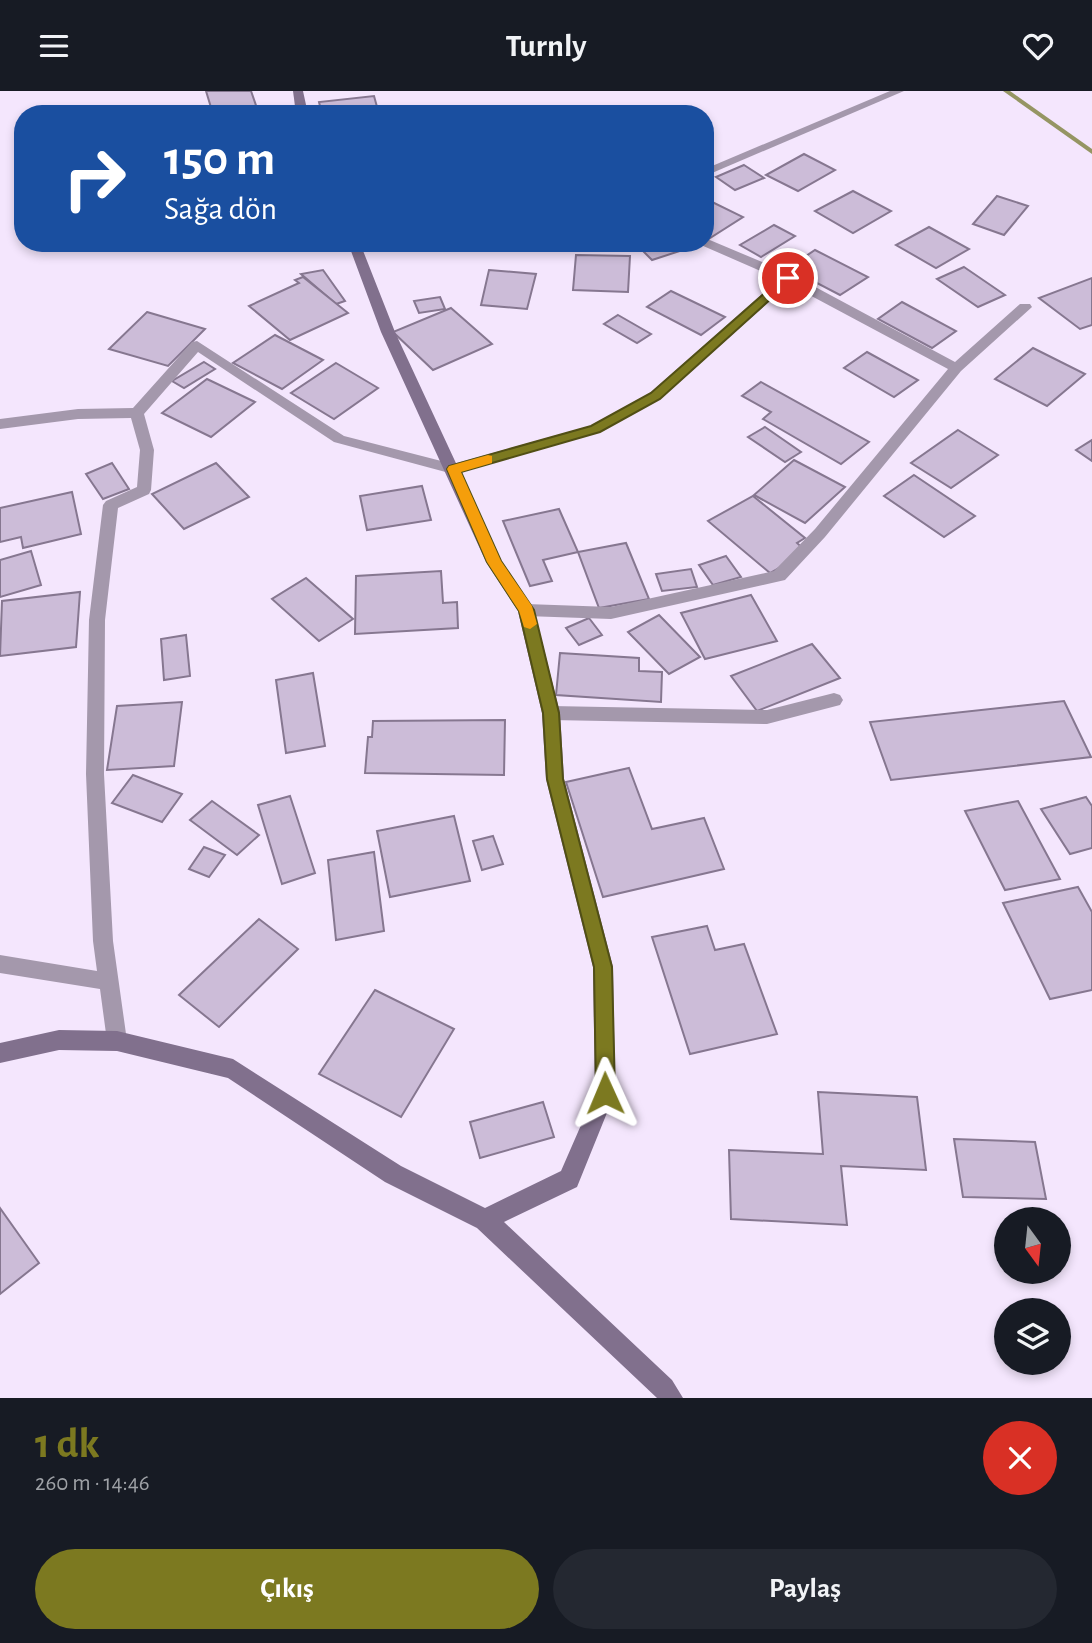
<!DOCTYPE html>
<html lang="tr">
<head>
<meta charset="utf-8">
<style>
	:root { --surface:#171b24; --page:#242831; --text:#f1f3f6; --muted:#9ea1a6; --accent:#7c7920 }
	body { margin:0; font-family:"Alegreya Sans",sans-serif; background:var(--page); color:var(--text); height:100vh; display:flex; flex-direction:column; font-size:26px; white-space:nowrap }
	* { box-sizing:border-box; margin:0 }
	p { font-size:23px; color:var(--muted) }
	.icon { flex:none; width:38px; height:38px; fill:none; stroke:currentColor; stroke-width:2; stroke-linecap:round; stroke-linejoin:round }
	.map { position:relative; height:1307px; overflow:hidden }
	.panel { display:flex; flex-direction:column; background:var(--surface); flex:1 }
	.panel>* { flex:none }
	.banner { position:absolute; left:14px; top:14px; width:700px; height:147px; border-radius:28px; box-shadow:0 4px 10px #0003; background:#1a4fa0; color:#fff; overflow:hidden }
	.needle { width:46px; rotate:165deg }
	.fabs { position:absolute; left:994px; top:1116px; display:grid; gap:14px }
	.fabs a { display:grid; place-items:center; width:77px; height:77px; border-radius:50%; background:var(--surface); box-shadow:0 4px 10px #0003; font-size:35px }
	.pin { position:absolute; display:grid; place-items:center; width:60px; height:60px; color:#fff; margin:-30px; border:4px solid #fff; border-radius:50%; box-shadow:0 2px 7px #0007 }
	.me { position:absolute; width:77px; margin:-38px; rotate:359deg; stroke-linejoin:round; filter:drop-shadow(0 0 5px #0008) }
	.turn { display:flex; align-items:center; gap:24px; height:147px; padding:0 35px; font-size:32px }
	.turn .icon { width:91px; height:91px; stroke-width:2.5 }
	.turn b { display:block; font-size:49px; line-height:60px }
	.round { display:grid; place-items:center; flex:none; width:74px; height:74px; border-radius:37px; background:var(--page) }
	.headline { display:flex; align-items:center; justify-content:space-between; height:119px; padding:0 35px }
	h1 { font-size:42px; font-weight:600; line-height:52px; color:var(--accent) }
	.cta { display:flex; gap:14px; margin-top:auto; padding:14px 35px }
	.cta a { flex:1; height:80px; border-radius:42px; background:var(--accent); color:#fff; font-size:28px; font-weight:600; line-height:80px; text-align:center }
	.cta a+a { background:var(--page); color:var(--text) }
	header { display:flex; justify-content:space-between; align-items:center; height:91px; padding:0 35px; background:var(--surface); font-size:32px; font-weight:600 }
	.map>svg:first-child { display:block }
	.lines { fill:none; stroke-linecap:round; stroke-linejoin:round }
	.stream { fill:#959563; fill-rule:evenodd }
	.building { fill:#ccbcd8; stroke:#867790; stroke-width:2 }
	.street { fill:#a498ac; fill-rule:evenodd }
	.secondary { fill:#81708d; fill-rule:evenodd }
	.route { fill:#7c7920; stroke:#514f15; stroke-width:2 }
	.slow { fill:#f59e0b }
</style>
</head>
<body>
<header><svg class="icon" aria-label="menu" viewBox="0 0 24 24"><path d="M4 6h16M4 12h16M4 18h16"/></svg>Turnly<svg class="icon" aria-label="heart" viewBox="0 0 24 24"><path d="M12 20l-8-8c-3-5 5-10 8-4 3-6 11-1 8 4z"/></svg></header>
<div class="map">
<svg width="1092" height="1307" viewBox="0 0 1092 1307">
	<rect width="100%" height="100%" fill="#f4e6fd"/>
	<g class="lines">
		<polygon class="stream" points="1003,0 1010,0 1092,58 1092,63"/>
	</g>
	<g class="building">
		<polygon points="206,0 251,0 259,23 213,23"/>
		<polygon points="374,5 379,23 322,23 319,11"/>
		<polygon points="804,63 835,79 798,100 766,84"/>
		<polygon points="744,74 764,87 735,99 716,86"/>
		<polygon points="853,100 891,120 853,142 815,120"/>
		<polygon points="997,105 1028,115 1004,144 973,133"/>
		<polygon points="706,108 743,126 707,149"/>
		<polygon points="774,134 795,145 761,166 740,154"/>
		<polygon points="929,136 969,158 936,177 896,154"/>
		<polygon points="635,152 688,152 692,156 652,169"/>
		<polygon points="815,159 868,186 840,204 788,177"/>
		<polygon points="576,164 630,165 628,201 573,199"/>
		<polygon points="964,176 1005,204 978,216 937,188"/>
		<polygon points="323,179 345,210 336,213 301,183"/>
		<polygon points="489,179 536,183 527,218 481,214"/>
		<polygon points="303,186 348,222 290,249 249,215 299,192 295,189"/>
		<polygon points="1092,187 1092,234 1080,238 1039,207"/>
		<polygon points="671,200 725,226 701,244 647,216"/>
		<polygon points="440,206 445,218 419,222 414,210"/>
		<polygon points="902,211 956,240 932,257 878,228"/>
		<polygon points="451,217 492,253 433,279 393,241"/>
		<polygon points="147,221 205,238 168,275 109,258"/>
		<polygon points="618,224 651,243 637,252 604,233"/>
		<polygon points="275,244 323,269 282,298 233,272"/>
		<polygon points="1033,257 1085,283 1047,315 995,288"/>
		<polygon points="867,261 918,289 894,306 844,277"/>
		<polygon points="204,271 215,278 184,297 172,290"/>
		<polygon points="336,272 378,297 334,328 291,302"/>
		<polygon points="207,288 255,311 211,346 162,322"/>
		<polygon points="761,291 869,351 841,373 763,328 771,321 742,305"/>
		<polygon points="765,336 801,361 785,371 748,346"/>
		<polygon points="958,339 998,364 951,397 911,372"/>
		<polygon points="1092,349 1092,370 1076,359"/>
		<polygon points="794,369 845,396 805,432 754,404"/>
		<polygon points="112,372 129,398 103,408 86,383"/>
		<polygon points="216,372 249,406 184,438 152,403"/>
		<polygon points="914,384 975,425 944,446 884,405"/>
		<polygon points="422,395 431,429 367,439 360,405"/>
		<polygon points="72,401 81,443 23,457 21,446 0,451 0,417"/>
		<polygon points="753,405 805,447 797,452 807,461 770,482 708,430"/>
		<polygon points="559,418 578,461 543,469 552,490 530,495 503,430"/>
		<polygon points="626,452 649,508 599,517 578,461"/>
		<polygon points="31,460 41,494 0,506 0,469"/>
		<polygon points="726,465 741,486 713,494 699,474"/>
		<polygon points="691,478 697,496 662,500 656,483"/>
		<polygon points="441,480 443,512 457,511 458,537 355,543 356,485"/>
		<polygon points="306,487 353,528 319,550 272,508"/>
		<polygon points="80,501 76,556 0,565 2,510"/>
		<polygon points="751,504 777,550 705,568 681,522"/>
		<polygon points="659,524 700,566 669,583 628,541"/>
		<polygon points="589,527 602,544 579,554 566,537"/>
		<polygon points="186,544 190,585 164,589 161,548"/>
		<polygon points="812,553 840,587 757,620 731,585"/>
		<polygon points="560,562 639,567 639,580 662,581 661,611 556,604"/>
		<polygon points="313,582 325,655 286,662 276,589"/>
		<polygon points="1064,610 1091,666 891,689 870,631"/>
		<polygon points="182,611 174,675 107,679 117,615"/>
		<polygon points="505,629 504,684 365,682 368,646 372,646 373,630"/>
		<polygon points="629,677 652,738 704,727 724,778 603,806 566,691"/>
		<polygon points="133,684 182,703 162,731 112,712"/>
		<polygon points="290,705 315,782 282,793 258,714"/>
		<polygon points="1086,706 1092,715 1092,757 1070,763 1041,718"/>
		<polygon points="212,710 259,744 237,764 190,729"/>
		<polygon points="1018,710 1060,788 1005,799 965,720"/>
		<polygon points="454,725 470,790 390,806 377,740"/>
		<polygon points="493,745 503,773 482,779 473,750"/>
		<polygon points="204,756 225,764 209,786 189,778"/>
		<polygon points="374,761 384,840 336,849 328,769"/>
		<polygon points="1078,796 1092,821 1092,899 1050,908 1003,812"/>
		<polygon points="259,828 298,858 219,936 179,904"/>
		<polygon points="707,835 715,859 744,853 777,943 690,963 652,846"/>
		<polygon points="375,899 454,938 401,1026 319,983"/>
		<polygon points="818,1001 917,1006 926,1079 841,1075 847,1134 731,1128 729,1059 823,1063"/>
		<polygon points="543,1011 554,1046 480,1067 470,1031"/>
		<polygon points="954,1048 1035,1051 1046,1108 963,1106"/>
		<polygon points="0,1117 39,1172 0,1203"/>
	</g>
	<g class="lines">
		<g class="street">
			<polygon points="890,0 904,0 705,85 705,78"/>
			<polygon points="705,147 793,184 955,271 1020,213 1030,213 1032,216 961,280 825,446 785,489 611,528 526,525 518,519 526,513 611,516 774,480 815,438 948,278 789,193 660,308 600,341 453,383 334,351 198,261 144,323 154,359 151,399 149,403 118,417 105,529 104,683 113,850 127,950 124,957 117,960 110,957 107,950 100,898 0,882 0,864 97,880 93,850 86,683 89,529 103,414 106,410 137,396 140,359 131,327 78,328 0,338 0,328 78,318 133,317 192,251 197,250 344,345 453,373 590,335 650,302 779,188 701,154 705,152"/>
			<polygon points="834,602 840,604 843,609 840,614 767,633 551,629 545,627 542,622 545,617 551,615 767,619"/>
		</g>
		<g class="secondary">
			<polygon points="293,0 303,0 308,23 296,23"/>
			<polygon points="348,152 360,152 395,241 501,469 534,519 560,622 564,688 613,876 615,1002 577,1096 504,1131 672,1289 683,1307 657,1307 477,1137 385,1091 228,987 117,960 59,959 0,972 0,952 59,939 117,940 233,968 401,1075 485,1117 561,1080 595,1002 593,876 546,688 542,622 518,520 486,471 381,241"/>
		</g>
	</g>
	<polygon class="route" points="784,185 794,187 660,308 600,341 461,381 501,470 534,519 559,622 563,688 612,876 615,1002 612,1008 605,1011 599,1008 596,1002 594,876 547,688 543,622 519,520 487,471 447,378 449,375 591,335 651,302"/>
	<polygon class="slow" points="488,364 492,365 492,372 461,381 501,470 532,515 537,533 530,538 524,536 519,520 487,471 447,378 449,375"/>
</svg>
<div class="fabs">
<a><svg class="needle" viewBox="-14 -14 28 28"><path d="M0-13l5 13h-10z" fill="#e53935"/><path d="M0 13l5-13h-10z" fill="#9ea1a6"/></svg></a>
<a><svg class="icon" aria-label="layers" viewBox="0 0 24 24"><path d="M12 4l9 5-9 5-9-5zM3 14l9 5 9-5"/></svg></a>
</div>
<div class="pin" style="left:788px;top:187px;background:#d93025"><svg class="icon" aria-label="arrive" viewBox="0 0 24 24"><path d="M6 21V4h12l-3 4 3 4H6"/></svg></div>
<svg class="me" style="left:605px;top:1002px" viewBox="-20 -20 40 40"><path d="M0-17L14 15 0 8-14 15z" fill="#7c7920" stroke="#fff" stroke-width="4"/></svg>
<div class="banner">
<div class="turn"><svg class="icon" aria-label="right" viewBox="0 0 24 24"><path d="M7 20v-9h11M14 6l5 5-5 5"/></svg><div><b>150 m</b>Sağa dön</div></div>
</div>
</div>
<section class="panel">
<div class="headline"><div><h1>1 dk</h1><p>260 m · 14:46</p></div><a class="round" style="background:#d93025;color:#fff"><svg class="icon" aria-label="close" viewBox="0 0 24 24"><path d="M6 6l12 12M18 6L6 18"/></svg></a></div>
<div class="cta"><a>Çıkış</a><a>Paylaş</a></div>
</section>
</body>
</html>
